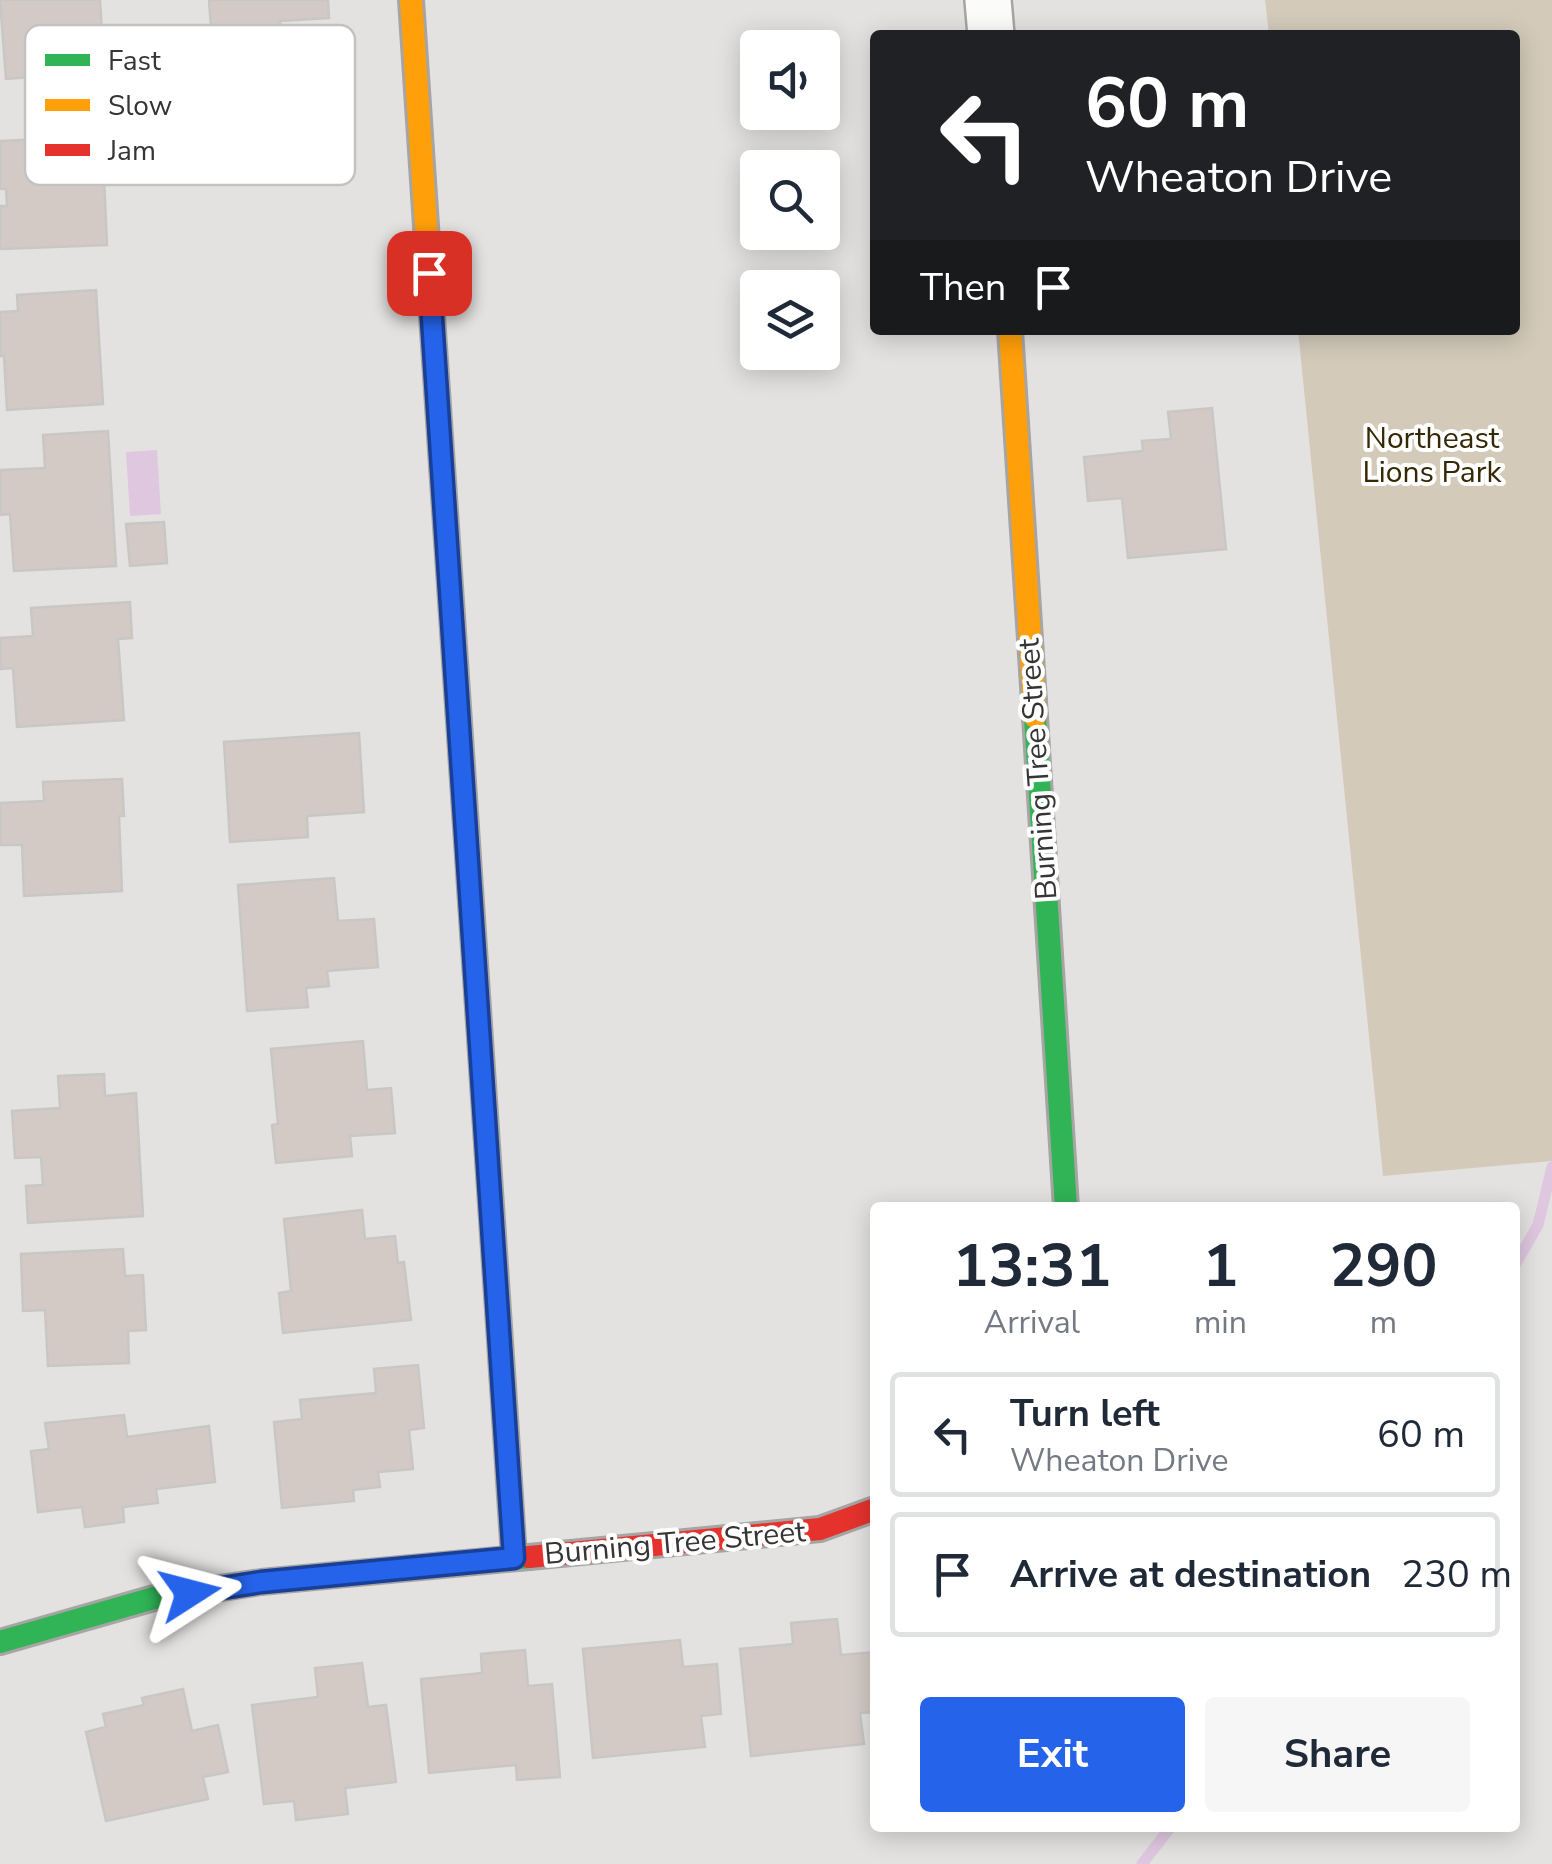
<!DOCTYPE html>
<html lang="en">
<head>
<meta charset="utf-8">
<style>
	:root { --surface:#fff; --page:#f6f6f7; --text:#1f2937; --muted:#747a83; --line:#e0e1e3; --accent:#2563eb }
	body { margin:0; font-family:"Nunito Sans",sans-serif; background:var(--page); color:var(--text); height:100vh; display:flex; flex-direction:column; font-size:38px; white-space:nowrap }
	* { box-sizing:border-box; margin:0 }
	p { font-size:32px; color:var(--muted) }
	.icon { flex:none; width:55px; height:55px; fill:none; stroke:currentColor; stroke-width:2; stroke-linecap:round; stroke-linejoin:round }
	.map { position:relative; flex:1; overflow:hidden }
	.panel { position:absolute; left:870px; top:1202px; width:650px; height:630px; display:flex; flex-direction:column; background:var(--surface); border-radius:10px; box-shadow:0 5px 25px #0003 }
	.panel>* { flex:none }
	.hud { position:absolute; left:870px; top:30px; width:650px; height:305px; border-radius:10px; box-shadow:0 5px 25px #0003; background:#202124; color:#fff; overflow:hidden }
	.buttons { position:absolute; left:740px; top:30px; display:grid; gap:20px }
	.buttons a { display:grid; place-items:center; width:100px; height:100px; border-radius:10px; background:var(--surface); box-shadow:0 5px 25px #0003; font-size:50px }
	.pin { position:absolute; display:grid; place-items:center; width:85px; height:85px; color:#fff; margin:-42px; border-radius:20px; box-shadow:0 5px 15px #0006 }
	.me { position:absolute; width:110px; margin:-55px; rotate:81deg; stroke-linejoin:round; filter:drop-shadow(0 0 8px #0008) }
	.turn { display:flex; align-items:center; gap:35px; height:210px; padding:0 50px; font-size:45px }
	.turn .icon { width:130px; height:130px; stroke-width:2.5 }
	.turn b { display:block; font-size:70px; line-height:85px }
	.then { display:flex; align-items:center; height:95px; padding:0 50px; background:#0003; gap:20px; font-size:38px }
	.eta { display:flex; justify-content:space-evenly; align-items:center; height:170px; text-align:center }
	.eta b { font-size:60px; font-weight:700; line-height:70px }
	.cta { display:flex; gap:20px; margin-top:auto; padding:20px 50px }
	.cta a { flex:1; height:115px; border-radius:10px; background:var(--accent); color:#fff; font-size:40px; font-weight:700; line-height:115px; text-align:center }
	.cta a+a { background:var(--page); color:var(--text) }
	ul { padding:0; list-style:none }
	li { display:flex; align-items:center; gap:30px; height:125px; margin:0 20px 15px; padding:0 30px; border:5px solid var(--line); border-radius:10px }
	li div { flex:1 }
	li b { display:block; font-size:38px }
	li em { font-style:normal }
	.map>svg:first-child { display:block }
	.green { fill:#d3caba }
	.water { fill:#dfc7e0 }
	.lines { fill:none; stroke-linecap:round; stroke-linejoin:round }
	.stream { stroke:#dfc7e0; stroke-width:11 }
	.building { fill:#d3cac5; stroke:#c8c7c6; stroke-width:2.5 }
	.street-casing { stroke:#a6a5a4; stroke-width:50 }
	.fast-casing { stroke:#a6a5a4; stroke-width:28 }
	.slow-casing { stroke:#a6a5a4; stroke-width:28 }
	.jam-casing { stroke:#a6a5a4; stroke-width:28 }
	.street { stroke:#fbfbfa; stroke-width:45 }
	.fast { stroke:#30b455; stroke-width:22 }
	.slow { stroke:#ff9f0a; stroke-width:22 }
	.jam { stroke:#e5322d; stroke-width:22 }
	.route-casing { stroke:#184099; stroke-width:25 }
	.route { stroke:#2563eb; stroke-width:18 }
	.labels { text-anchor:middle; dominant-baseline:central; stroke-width:8; stroke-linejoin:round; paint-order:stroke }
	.park-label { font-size:30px; fill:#362804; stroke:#fff }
	.street-label { font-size:30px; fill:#363534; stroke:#fff }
	.key { fill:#fff; stroke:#c3c2c2; stroke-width:2.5 }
	.key-label { font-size:28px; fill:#363534 }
</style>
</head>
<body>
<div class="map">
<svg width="1552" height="1864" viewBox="0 0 1552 1864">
	<rect width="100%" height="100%" fill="#e4e2e1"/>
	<polygon class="green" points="1265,0 1552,0 1552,1161 1383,1176 1298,330 1515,330 1515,35 1269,35"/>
	<polygon class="water" points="157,450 161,514 130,516 126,452"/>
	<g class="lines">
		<g class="stream">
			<polyline points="1515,1265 1538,1225 1552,1167"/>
			<polyline points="1142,1864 1170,1828"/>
		</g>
	</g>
	<g class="building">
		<polygon points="0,0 100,0 105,82 73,84 72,74 6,79"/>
		<polygon points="209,0 328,0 329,18 280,21 281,35 212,40"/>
		<polygon points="86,137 87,155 103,155 107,245 0,249 0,206 7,206 6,189 0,189 0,141"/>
		<polygon points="96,290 103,404 7,410 4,356 0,356 0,312 18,311 17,295"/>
		<polygon points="1212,408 1226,549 1128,558 1122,498 1088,501 1084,457 1143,451 1142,441 1171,439 1168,412"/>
		<polygon points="108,431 116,566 14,571 10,514 0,515 0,470 45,468 43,435"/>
		<polygon points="164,522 167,563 130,566 126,524"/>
		<polygon points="130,602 132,638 118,639 124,720 17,727 13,668 0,669 0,638 33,636 31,608"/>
		<polygon points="359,733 364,812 307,816 308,837 230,842 224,742"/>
		<polygon points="122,779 124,816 119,816 122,891 24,896 22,845 0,845 0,803 44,801 43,782"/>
		<polygon points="334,878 338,921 374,919 378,967 327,971 329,986 306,988 308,1007 247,1011 238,885"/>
		<polygon points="363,1041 367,1090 391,1088 395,1133 350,1136 352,1156 276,1163 272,1125 278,1124 271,1049"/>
		<polygon points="104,1074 105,1096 136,1093 143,1216 28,1223 26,1186 43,1185 41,1157 15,1158 12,1111 60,1108 58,1076"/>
		<polygon points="362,1210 365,1239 395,1236 398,1263 404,1262 411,1320 283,1333 279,1293 291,1291 284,1219"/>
		<polygon points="123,1249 125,1276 143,1275 146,1330 128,1331 129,1363 48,1366 45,1310 23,1311 21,1254"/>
		<polygon points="418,1365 424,1428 409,1430 413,1469 378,1472 380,1487 353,1490 354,1501 282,1508 274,1422 302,1419 300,1400 376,1393 374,1369"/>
		<polygon points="124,1415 127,1437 209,1426 215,1482 156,1489 158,1503 123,1507 124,1522 85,1527 82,1507 38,1512 31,1451 49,1449 45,1423"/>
		<polygon points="837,1619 841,1655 875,1652 875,1712 860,1713 864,1744 751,1756 740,1649 793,1644 791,1623"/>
		<polygon points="680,1640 683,1667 717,1664 721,1714 701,1716 705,1747 593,1758 583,1649"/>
		<polygon points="525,1650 528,1686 552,1684 560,1777 517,1780 516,1765 429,1773 421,1679 482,1673 481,1654"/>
		<polygon points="362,1663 368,1707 386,1705 396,1782 345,1788 348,1814 296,1820 294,1801 264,1804 252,1705 318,1697 315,1668"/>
		<polygon points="183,1689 192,1731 218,1725 228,1772 203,1777 208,1799 106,1821 86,1732 106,1727 103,1714 144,1705 142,1698"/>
	</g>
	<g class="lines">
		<g class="street-casing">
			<polyline id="street" points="988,0 991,35"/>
		</g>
		<g class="fast-casing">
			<g id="fast">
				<polyline points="1035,717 1066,1208"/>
				<polyline points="503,1387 514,1558"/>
				<polyline points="0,1642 154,1598 261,1582 529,1557"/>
			</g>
		</g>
		<g class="slow-casing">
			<g id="slow">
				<polyline points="411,0 464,797"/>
				<polyline points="1010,330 1035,717"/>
			</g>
		</g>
		<g class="jam-casing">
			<g id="jam">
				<polyline points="464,797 503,1387"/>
				<polyline points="529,1557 820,1529 875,1509"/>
			</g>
		</g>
		<use href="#street" class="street"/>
		<use href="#fast" class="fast"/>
		<use href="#slow" class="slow"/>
		<use href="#jam" class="jam"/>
	</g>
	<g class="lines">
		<g class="route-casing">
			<polyline id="route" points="190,1593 261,1582 514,1558 429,273"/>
		</g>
		<use href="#route" class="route"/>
	</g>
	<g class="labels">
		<g class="park-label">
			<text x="1432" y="438">Northeast<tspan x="1432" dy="34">Lions Park</tspan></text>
		</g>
		<g class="street-label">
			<text transform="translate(1038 769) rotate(-94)">Burning Tree Street</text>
			<text transform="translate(675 1543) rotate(-5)">Burning Tree Street</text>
		</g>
	</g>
	<rect x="25" y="25" width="330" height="160" rx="15" class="key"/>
	<rect x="45" y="54" width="45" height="12" fill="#30b455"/>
	<rect x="45" y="99" width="45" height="12" fill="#ff9f0a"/>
	<rect x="45" y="144" width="45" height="12" fill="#e5322d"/>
	<g class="key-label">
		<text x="108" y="70">Fast</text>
		<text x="108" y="115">Slow</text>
		<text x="108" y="160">Jam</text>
	</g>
</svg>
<div class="buttons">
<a><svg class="icon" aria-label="sound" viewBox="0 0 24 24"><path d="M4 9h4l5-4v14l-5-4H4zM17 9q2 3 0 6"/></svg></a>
<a><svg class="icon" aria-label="search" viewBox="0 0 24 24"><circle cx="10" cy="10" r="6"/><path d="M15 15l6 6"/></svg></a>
<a><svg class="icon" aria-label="layers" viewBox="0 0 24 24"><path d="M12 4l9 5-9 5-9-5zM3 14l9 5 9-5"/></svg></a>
</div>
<div class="pin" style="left:429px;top:273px;background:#d93025"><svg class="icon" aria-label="arrive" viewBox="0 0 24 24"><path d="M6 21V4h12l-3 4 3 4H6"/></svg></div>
<svg class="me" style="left:190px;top:1593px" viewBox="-20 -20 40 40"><path d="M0-17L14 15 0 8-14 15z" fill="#2563eb" stroke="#fff" stroke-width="4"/></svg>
<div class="hud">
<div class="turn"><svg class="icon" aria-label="left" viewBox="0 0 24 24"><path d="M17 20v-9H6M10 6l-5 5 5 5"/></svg><div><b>60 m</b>Wheaton Drive</div></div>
<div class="then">Then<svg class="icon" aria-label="arrive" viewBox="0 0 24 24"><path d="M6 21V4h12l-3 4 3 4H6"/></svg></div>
</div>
<section class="panel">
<div class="eta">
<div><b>13:31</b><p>Arrival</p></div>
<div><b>1</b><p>min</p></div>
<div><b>290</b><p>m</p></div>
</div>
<ul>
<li><svg class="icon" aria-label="left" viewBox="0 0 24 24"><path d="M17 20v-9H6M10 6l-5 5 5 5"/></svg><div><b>Turn left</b><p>Wheaton Drive</p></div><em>60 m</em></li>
<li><svg class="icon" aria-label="arrive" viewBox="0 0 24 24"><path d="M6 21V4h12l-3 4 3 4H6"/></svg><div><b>Arrive at destination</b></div><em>230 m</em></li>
</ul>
<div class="cta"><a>Exit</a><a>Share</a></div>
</section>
</div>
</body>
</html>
